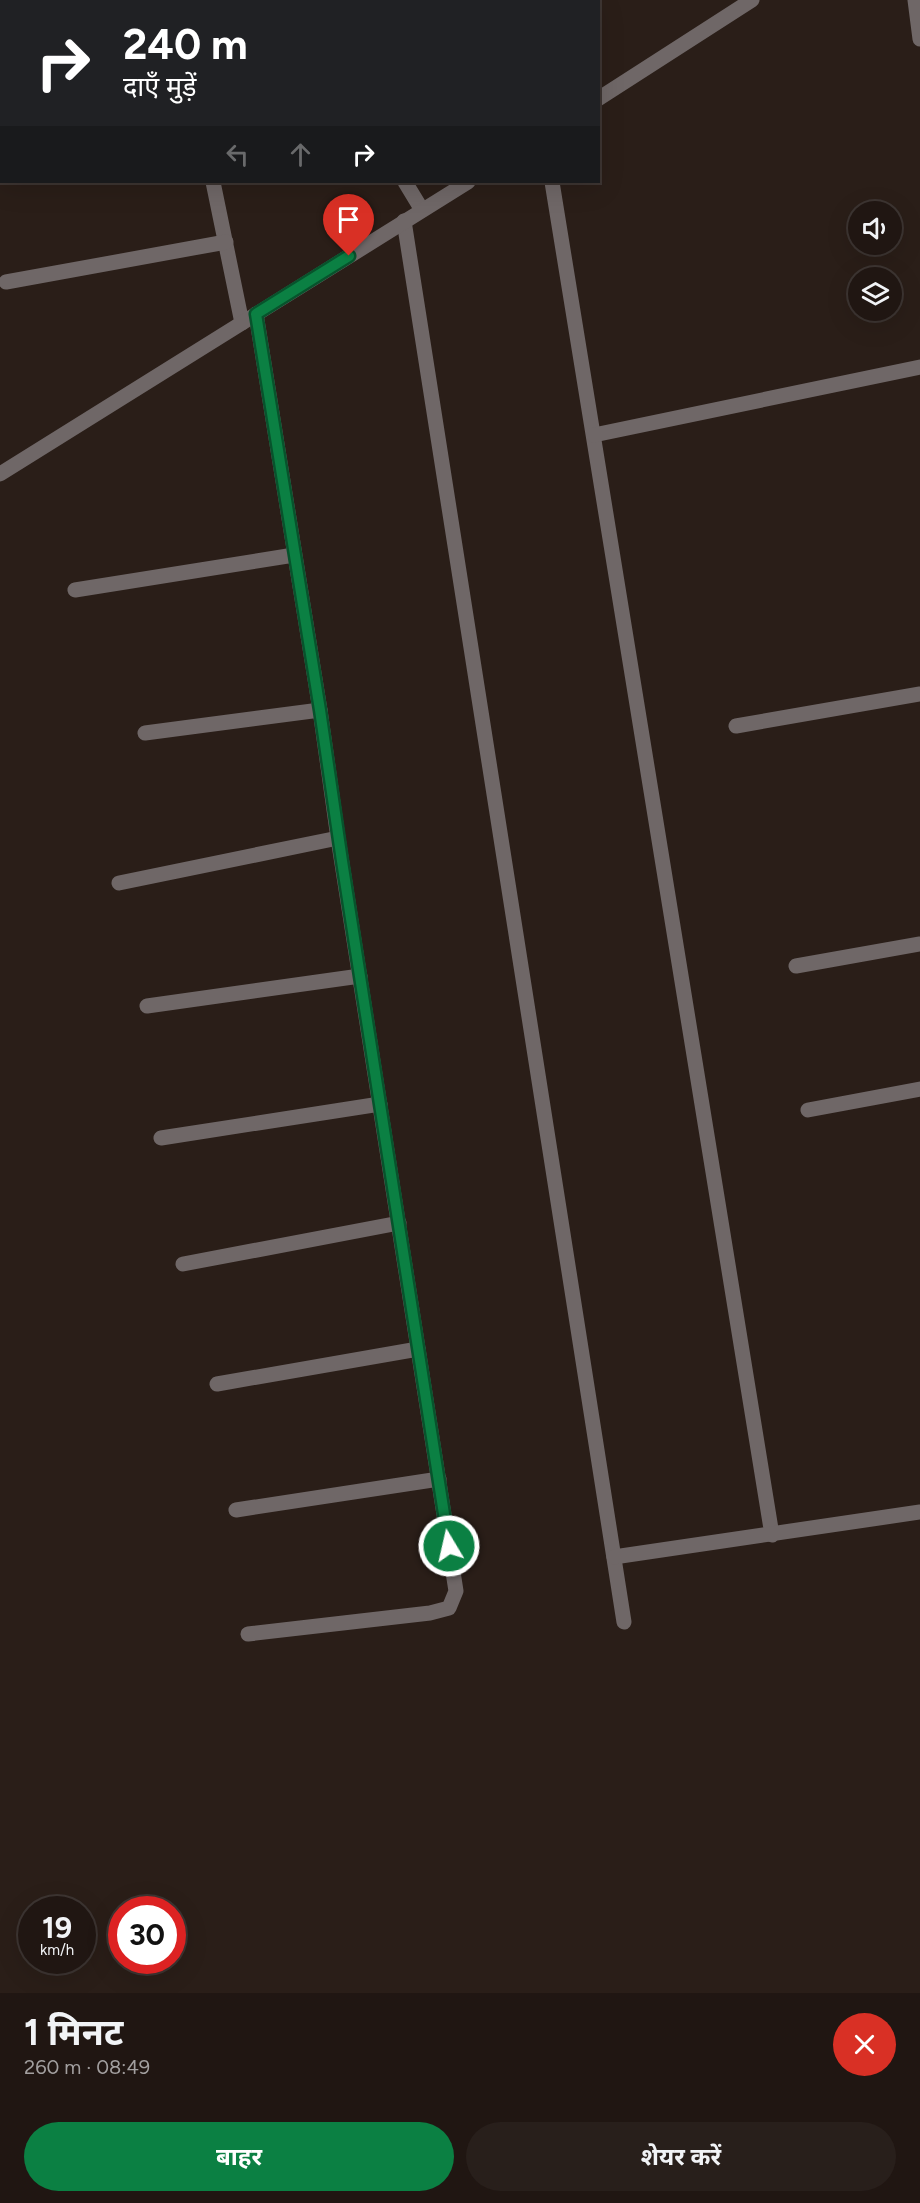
<!DOCTYPE html>
<html lang="hi">
<head>
<meta charset="utf-8">
<style>
	:root { --surface:#201612; --page:#281f1b; --text:#f1f3f6; --muted:#a29f9f; --line:#3d3532; --accent:#0b8043 }
	body { margin:0; font-family:Figtree,"Noto Sans Devanagari",sans-serif; background:var(--page); color:var(--text); height:100vh; display:flex; flex-direction:column; font-size:22px; white-space:nowrap }
	* { box-sizing:border-box; margin:0 }
	p { font-size:20px; color:var(--muted) }
	.icon { flex:none; width:33px; height:33px; fill:none; stroke:currentColor; stroke-width:2; stroke-linecap:round; stroke-linejoin:round }
	.map { position:relative; height:1993px; overflow:hidden }
	.details { display:flex; flex-direction:column; background:var(--surface); flex:1 }
	.details>* { flex:none }
	.guide { position:absolute; left:0px; top:0px; width:600px; height:183px; box-shadow:0 6px 24px #0002,0 0 0 2px var(--line); background:#202124; color:#fff; overflow:hidden }
	.fabs { position:absolute; left:848px; top:201px; display:grid; gap:12px }
	.fabs a { display:grid; place-items:center; width:54px; height:54px; border-radius:50%; background:var(--surface); box-shadow:0 6px 24px #0002,0 0 0 2px var(--line); font-size:30px }
	.speed { position:absolute; left:18px; top:1896px; display:flex; gap:12px; font-size:30px; font-weight:700; text-align:center }
	.speed>* { display:grid; place-content:center; width:78px; height:78px; border-radius:50%; background:var(--surface); box-shadow:0 6px 24px #0002,0 0 0 2px var(--line); line-height:1 }
	.speed small { font-size:15px; font-weight:400 }
	.speed .limit { border:9px solid #d22; background:#fff; color:#111 }
	.pin { position:absolute; display:grid; place-items:center; width:51px; height:51px; color:#fff; margin:-62px -26px; border-radius:50% 50% 50% 0; rotate:-45deg; box-shadow:0 0 6px #0007 }
	.pin .icon { rotate:45deg }
	.me { position:absolute; width:66px; margin:-33px; rotate:351deg; stroke-linejoin:round; filter:drop-shadow(0 0 4px #0008) }
	.turn { display:flex; align-items:center; gap:21px; height:126px; padding:0 24px; font-size:27px }
	.turn .icon { width:78px; height:78px; stroke-width:2.5 }
	.turn b { display:block; font-size:42px; line-height:51px }
	.lanes { display:flex; align-items:center; height:57px; padding:0 24px; background:#0003; justify-content:center; gap:30px; direction:ltr }
	.lanes .off { opacity:.35 }
	.round { display:grid; place-items:center; flex:none; width:63px; height:63px; border-radius:32px; background:var(--page) }
	.overview { display:flex; align-items:center; justify-content:space-between; height:102px; padding:0 24px }
	h1 { font-size:36px; font-weight:700; line-height:45px }
	.cta { display:flex; gap:12px; margin-top:auto; padding:12px 24px }
	.cta a { flex:1; height:69px; border-radius:36px; background:var(--accent); color:#fff; font-size:24px; font-weight:700; line-height:69px; text-align:center }
	.cta a+a { background:var(--page); color:var(--text) }
	.map>svg:first-child { display:block }
	.lines { fill:none; stroke-linecap:round; stroke-linejoin:round }
	.minor { stroke:#6f6767; stroke-width:15 }
	.route-casing { stroke:#07532c; stroke-width:15 }
	.route { stroke:#0b8043; stroke-width:10 }
</style>
</head>
<body>
<div class="map">
<svg width="920" height="1993" viewBox="0 0 920 1993">
	<rect width="100%" height="100%" fill="#2a1e18"/>
	<g class="lines">
		<g class="minor">
			<polyline points="443,0 444,2"/>
			<polyline points="915,0 920,39"/>
			<polyline points="0,25 2,25"/>
			<polyline points="598,99 752,0"/>
			<polyline points="0,155 2,155"/>
			<polyline points="213,182 242,323"/>
			<polyline points="405,182 422,210"/>
			<polyline points="552,182 772,1535"/>
			<polyline points="404,221 624,1622"/>
			<polyline points="6,282 226,242"/>
			<polyline points="594,435 920,367"/>
			<polyline points="0,474 468,182"/>
			<polyline points="75,590 294,555"/>
			<polyline points="736,726 920,694"/>
			<polyline points="145,733 320,710"/>
			<polyline points="119,883 338,838"/>
			<polyline points="796,966 920,944"/>
			<polyline points="147,1006 360,976"/>
			<polyline points="808,1110 920,1089"/>
			<polyline points="161,1138 380,1104"/>
			<polyline points="183,1264 399,1223"/>
			<polyline points="217,1384 418,1349"/>
			<polyline points="236,1510 439,1479"/>
			<polyline points="614,1557 920,1512"/>
			<polyline points="248,1634 430,1613 449,1608 456,1591 338,838 320,710 256,314"/>
		</g>
	</g>
	<g class="lines">
		<g class="route-casing">
			<polyline id="route" points="349,256 256,314 320,710 342,861 449,1546"/>
		</g>
		<use href="#route" class="route"/>
	</g>
</svg>
<div class="fabs">
<a><svg class="icon" aria-label="sound" viewBox="0 0 24 24"><path d="M4 9h4l5-4v14l-5-4H4zM17 9q2 3 0 6"/></svg></a>
<a><svg class="icon" aria-label="layers" viewBox="0 0 24 24"><path d="M12 4l9 5-9 5-9-5zM3 14l9 5 9-5"/></svg></a>
</div>
<div class="speed"><div>19<small>km/h</small></div><div class="limit">30</div></div>
<div class="pin" style="left:349px;top:256px;background:#d93025"><svg class="icon" aria-label="arrive" viewBox="0 0 24 24"><path d="M6 21V4h12l-3 4 3 4H6"/></svg></div>
<svg class="me" style="left:449px;top:1546px" viewBox="-20 -20 40 40"><circle r="17" fill="#0b8043" stroke="#fff" stroke-width="3"/><path d="M0-11L8 9 0 5-8 9z" fill="#fff"/></svg>
<div class="guide">
<div class="turn"><svg class="icon" aria-label="right" viewBox="0 0 24 24"><path d="M7 20v-9h11M14 6l5 5-5 5"/></svg><div><b>240 m</b>दाएँ मुड़ें</div></div>
<div class="lanes"><svg class="icon off" aria-label="left" viewBox="0 0 24 24"><path d="M17 20v-9H6M10 6l-5 5 5 5"/></svg><svg class="icon off" aria-label="ahead" viewBox="0 0 24 24"><path d="M12 20V5M6 11l6-6 6 6"/></svg><svg class="icon" aria-label="right" viewBox="0 0 24 24"><path d="M7 20v-9h11M14 6l5 5-5 5"/></svg></div>
</div>
</div>
<section class="details">
<div class="overview"><div><h1>1 मिनट</h1><p>260 m · 08:49</p></div><a class="round" style="background:#d93025;color:#fff"><svg class="icon" aria-label="close" viewBox="0 0 24 24"><path d="M6 6l12 12M18 6L6 18"/></svg></a></div>
<div class="cta"><a>बाहर</a><a>शेयर करें</a></div>
</section>
</body>
</html>
